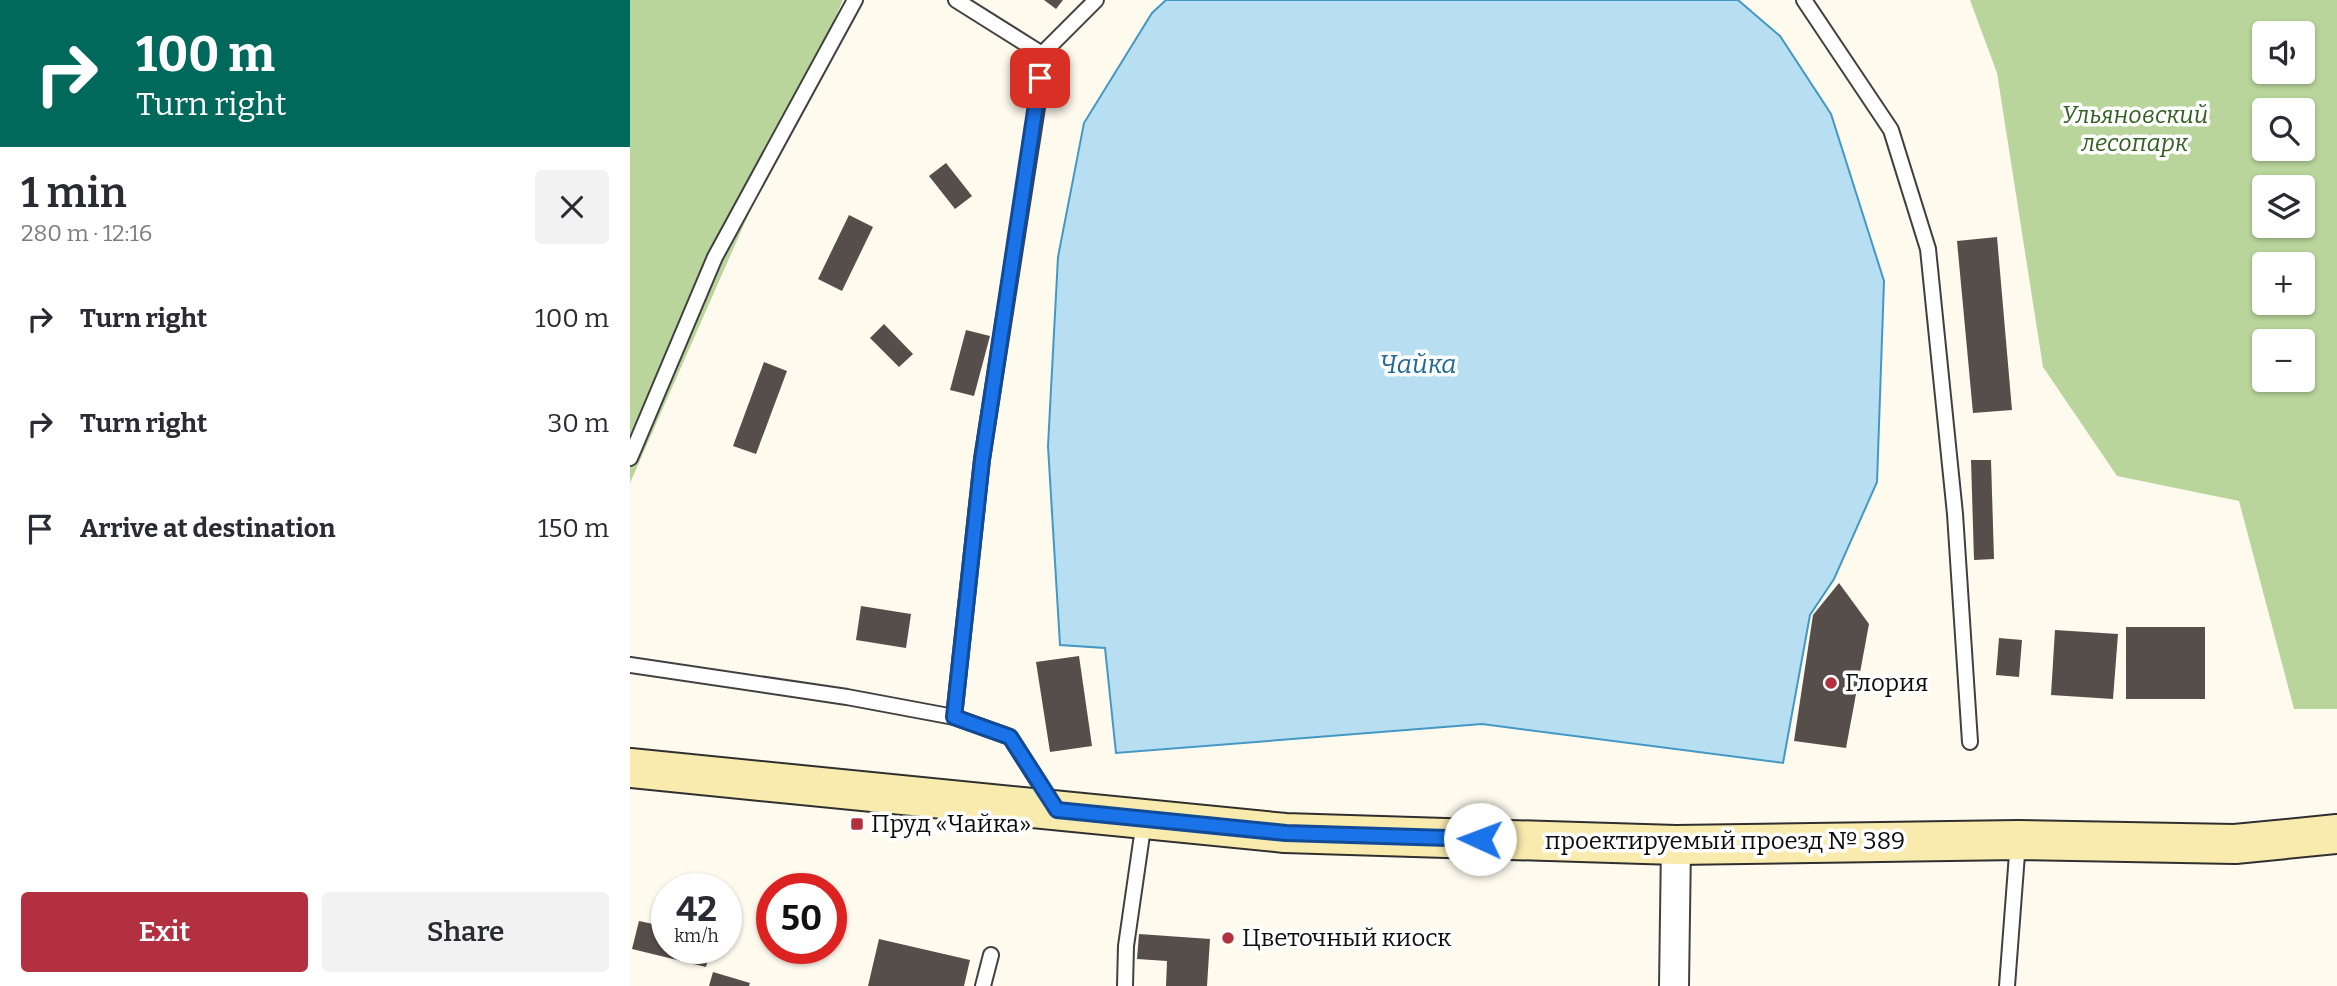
<!DOCTYPE html>
<html lang="en">
<head>
<meta charset="utf-8">
<style>
	:root { --surface:#fff; --page:#f2f2f3; --text:#2b2b33; --muted:#7c7c81; --accent:#b2303f }
	body { margin:0; font-family:Bitter,serif; background:var(--page); color:var(--text); height:100vh; display:flex; flex-direction:column; font-size:26px; white-space:nowrap }
	* { box-sizing:border-box; margin:0 }
	p { font-size:23px; color:var(--muted) }
	.icon { flex:none; width:38px; height:38px; fill:none; stroke:currentColor; stroke-width:2; stroke-linecap:round; stroke-linejoin:round }
	.map { position:relative; flex:1; overflow:hidden }
	.sheet { display:flex; flex-direction:column; background:var(--surface); width:630px }
	.sheet>* { flex:none }
	.banner { background:#00695c; color:#fff; overflow:hidden }
	.controls { position:absolute; left:1622px; top:21px; display:grid; gap:14px }
	.controls a { display:grid; place-items:center; width:63px; height:63px; border-radius:7px; background:var(--surface); box-shadow:0 2px 5px #0004; font-size:35px }
	.speed { position:absolute; left:21px; top:873px; display:flex; gap:14px; font-size:35px; font-weight:700; text-align:center }
	.speed>* { display:grid; place-content:center; width:91px; height:91px; border-radius:50%; background:var(--surface); box-shadow:0 2px 5px #0004; line-height:1 }
	.speed small { font-size:18px; font-weight:400 }
	.speed .limit { border:10px solid #d22; background:#fff; color:#111 }
	.pin { position:absolute; display:grid; place-items:center; width:60px; height:60px; color:#fff; margin:-30px; border-radius:14px; box-shadow:0 4px 10px #0006 }
	.me { position:absolute; width:77px; margin:-38px; rotate:272deg; stroke-linejoin:round; filter:drop-shadow(0 0 5px #0008) }
	.turn { display:flex; align-items:center; gap:24px; height:147px; padding:0 21px; font-size:32px }
	.turn .icon { width:91px; height:91px; stroke-width:2.5 }
	.turn b { display:block; font-size:49px; line-height:60px }
	.round { display:grid; place-items:center; flex:none; width:74px; height:74px; border-radius:7px; background:var(--page) }
	.overview { display:flex; align-items:center; justify-content:space-between; height:119px; padding:0 21px }
	h1 { font-size:42px; font-weight:600; line-height:52px }
	.primary-button { display:flex; gap:14px; margin-top:auto; padding:14px 21px }
	.primary-button a { flex:1; height:80px; border-radius:7px; background:var(--accent); color:#fff; font-size:28px; font-weight:600; line-height:80px; text-align:center }
	.primary-button a+a { background:var(--page); color:var(--text) }
	ul { padding:0; list-style:none }
	li { display:flex; align-items:center; gap:21px; height:105px; padding:0 21px }
	li div { flex:1 }
	li b { display:block; font-size:26px }
	li em { font-style:normal }
	main { display:flex; flex:1; min-height:0 }
	.map>svg:first-child { display:block }
	.forest { fill:#b9d59b; fill-rule:evenodd }
	.water { fill:#b7dff1; stroke:#4498c3; stroke-width:2 }
	.building { fill:#554e4a }
	.lines { fill:none; stroke-linecap:round; stroke-linejoin:round }
	.lane-casing { stroke:#404040; stroke-width:18 }
	.street-casing { stroke:#404040; stroke-width:32 }
	.secondary-casing { stroke:#2f2f2f; stroke-width:42 }
	.lane { stroke:#fff; stroke-width:14 }
	.street { stroke:#fff; stroke-width:28 }
	.secondary { stroke:#f9ebae; stroke-width:38 }
	.route-casing { stroke:#114b97; stroke-width:18 }
	.route { stroke:#1a73e8; stroke-width:12 }
	.poi-dot { fill:#b2303f; stroke:#fff; stroke-width:2.5 }
	.labels { text-anchor:middle; dominant-baseline:central; stroke-width:7; stroke-linejoin:round; paint-order:stroke }
	.park-label { font-size:24px; font-style:italic; fill:#336022; stroke:#fff }
	.poi-label { font-size:24px; fill:#0d0d0d; stroke:#fff; text-anchor:start }
	.street-label { font-size:24px; fill:#0d0d0d; stroke:#fff }
	.water-label { font-size:26px; font-style:italic; fill:#206a95; stroke:#fff }
</style>
</head>
<body>
<main>
<section class="sheet">
<div class="banner">
<div class="turn"><svg class="icon" aria-label="right" viewBox="0 0 24 24"><path d="M7 20v-9h11M14 6l5 5-5 5"/></svg><div><b>100 m</b>Turn right</div></div>
</div>
<div class="overview"><div><h1>1 min</h1><p>280 m · 12:16</p></div><a class="round"><svg class="icon" aria-label="close" viewBox="0 0 24 24"><path d="M6 6l12 12M18 6L6 18"/></svg></a></div>
<ul>
<li><svg class="icon" aria-label="right" viewBox="0 0 24 24"><path d="M7 20v-9h11M14 6l5 5-5 5"/></svg><div><b>Turn right</b></div><em>100 m</em></li>
<li><svg class="icon" aria-label="right" viewBox="0 0 24 24"><path d="M7 20v-9h11M14 6l5 5-5 5"/></svg><div><b>Turn right</b></div><em>30 m</em></li>
<li><svg class="icon" aria-label="arrive" viewBox="0 0 24 24"><path d="M6 21V4h12l-3 4 3 4H6"/></svg><div><b>Arrive at destination</b></div><em>150 m</em></li>
</ul>
<div class="primary-button"><a>Exit</a><a>Share</a></div>
</section>
<div class="map">
<svg width="1707" height="986" viewBox="0 0 1707 986">
	<rect width="100%" height="100%" fill="#fefaee"/>
	<g class="forest">
		<polygon points="0,0 213,0 0,483"/>
		<path d="M1340,0H1707V709H1664L1609,501L1487,476L1413,367L1367,73ZM1634,33H1673V72H1634ZM1634,110H1673V149H1634ZM1634,187H1673V226H1634ZM1634,264H1673V303H1634ZM1634,341H1673V380H1634Z"/>
	</g>
	<polygon class="water" points="536,0 1108,0 1150,36 1201,114 1254,281 1247,482 1204,579 1180,615 1153,763 852,724 486,753 475,648 430,645 418,446 428,257 454,123 522,13"/>
	<g class="building">
		<polygon points="414,0 433,0 426,9"/>
		<polygon points="316,163 342,196 325,209 299,176"/>
		<polygon points="219,215 243,227 212,291 188,279"/>
		<polygon points="1367,237 1382,410 1343,413 1327,241"/>
		<polygon points="254,324 283,354 269,367 240,338"/>
		<polygon points="336,330 360,336 344,396 320,390"/>
		<polygon points="134,362 157,371 126,454 103,446"/>
		<polygon points="1341,460 1361,460 1364,559 1344,560"/>
		<polygon points="1209,583 1239,624 1216,748 1164,741 1183,615"/>
		<polygon points="231,606 281,614 276,648 226,640"/>
		<rect x="1496" y="627" width="79" height="72"/>
		<polygon points="1425,630 1488,634 1483,699 1421,695"/>
		<polygon points="1369,638 1392,640 1389,677 1366,675"/>
		<polygon points="449,656 462,746 420,752 406,662"/>
		<polygon points="9,921 37,927 37,948 81,948 76,967 2,949"/>
		<polygon points="509,934 580,939 577,986 536,986 537,961 507,959"/>
		<polygon points="249,939 340,960 334,986 238,986"/>
		<polygon points="83,972 120,983 119,986 79,986"/>
	</g>
	<g class="lines">
		<g class="lane-casing">
			<g id="lane">
				<polyline points="1174,0 1261,130 1298,249 1325,514 1340,742"/>
				<polyline points="412,54 466,0"/>
				<polyline points="0,458 85,257 225,0"/>
				<polyline points="0,665 217,697 324,717 380,737 423,805"/>
				<polyline points="324,717 352,459 408,101 412,54 326,0"/>
				<polyline points="353,986 361,955"/>
				<polyline points="495,986 496,946 514,821"/>
				<polyline points="1377,986 1388,841"/>
			</g>
		</g>
		<g class="street-casing">
			<polyline id="street" points="1044,986 1046,845"/>
		</g>
		<g class="secondary-casing">
			<polyline id="secondary" points="0,768 655,833 1046,845 1388,840 1605,844 1707,834"/>
		</g>
		<use href="#lane" class="lane"/>
		<use href="#street" class="street"/>
		<use href="#secondary" class="secondary"/>
	</g>
	<g class="lines">
		<g class="route-casing">
			<polyline id="route" points="410,78 352,460 324,717 380,737 427,810 656,833 850,839"/>
		</g>
		<use href="#route" class="route"/>
	</g>
	<g class="poi-dot">
		<circle cx="1201" cy="683" r="7"/>
		<rect x="220" y="817" width="14" height="14" rx="3.5"/>
		<circle cx="598" cy="938" r="7"/>
	</g>
	<g class="labels">
		<g class="park-label">
			<text x="1505" y="115">Ульяновский<tspan x="1505" dy="28">лесопарк</tspan></text>
		</g>
		<g class="poi-label">
			<text x="1215" y="683">Глория</text>
			<text x="241" y="824">Пруд «Чайка»</text>
			<text x="612" y="938">Цветочный киоск</text>
		</g>
		<g class="street-label">
			<text x="1095" y="841">проектируемый проезд № 389</text>
		</g>
		<g class="water-label">
			<text x="788" y="364">Чайка</text>
		</g>
	</g>
</svg>
<div class="controls">
<a><svg class="icon" aria-label="sound" viewBox="0 0 24 24"><path d="M4 9h4l5-4v14l-5-4H4zM17 9q2 3 0 6"/></svg></a>
<a><svg class="icon" aria-label="search" viewBox="0 0 24 24"><circle cx="10" cy="10" r="6"/><path d="M15 15l6 6"/></svg></a>
<a><svg class="icon" aria-label="layers" viewBox="0 0 24 24"><path d="M12 4l9 5-9 5-9-5zM3 14l9 5 9-5"/></svg></a>
<a>+</a>
<a>−</a>
</div>
<div class="speed"><div>42<small>km/h</small></div><div class="limit">50</div></div>
<div class="pin" style="left:410px;top:78px;background:#d93025"><svg class="icon" aria-label="arrive" viewBox="0 0 24 24"><path d="M6 21V4h12l-3 4 3 4H6"/></svg></div>
<svg class="me" style="left:850px;top:839px" viewBox="-20 -20 40 40"><circle r="19" fill="#fff"/><path d="M0-13L10 11 0 6-10 11z" fill="#1a73e8"/></svg>
</div>
</main>
</body>
</html>
